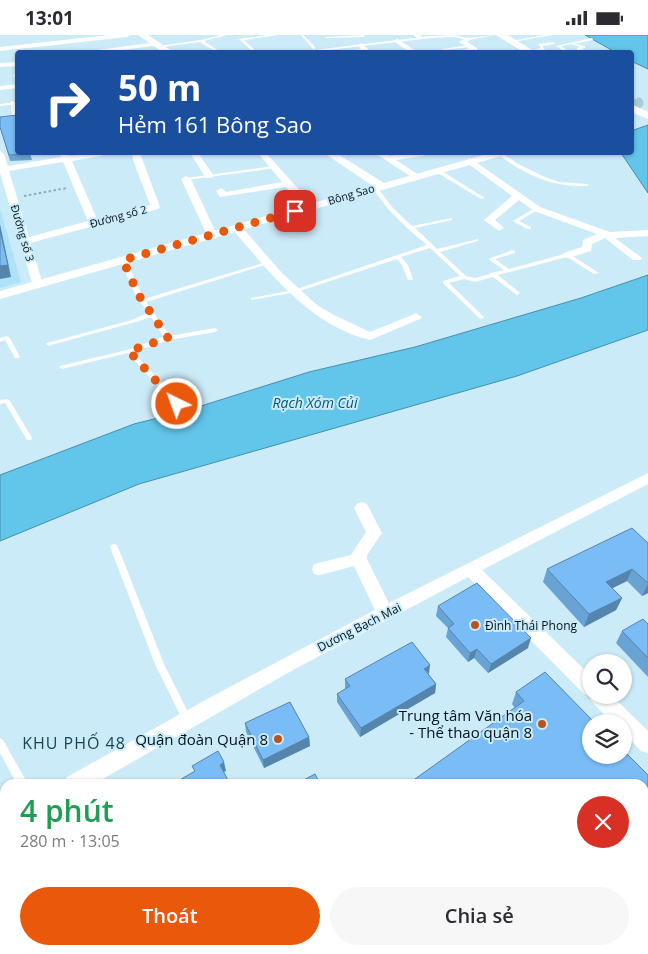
<!DOCTYPE html>
<html lang="vi">
<head>
<meta charset="utf-8">
<style>
	:root { --surface:#fff; --page:#f7f7f7; --text:#2b2b33; --muted:#7c7c81; --accent:#ea580c }
	body { margin:0; font-family:"Open Sans",sans-serif; background:var(--page); color:var(--text); height:100vh; display:flex; flex-direction:column; font-size:19px; white-space:nowrap }
	* { box-sizing:border-box; margin:0 }
	p { font-size:16px; color:var(--muted) }
	.icon { flex:none; width:28px; height:28px; fill:none; stroke:currentColor; stroke-width:2; stroke-linecap:round; stroke-linejoin:round }
	.map { position:relative; flex:1; overflow:hidden }
	.side { position:absolute; left:0px; top:744px; width:649px; height:176px; display:flex; flex-direction:column; background:var(--surface); border-radius:15px 15px 0 0; box-shadow:0 1px 4px #0004 }
	.side>* { flex:none }
	.guide { position:absolute; left:15px; top:15px; width:619px; height:105px; border-radius:5px; box-shadow:0 1px 4px #0004; background:#1a4fa0; color:#fff; overflow:hidden }
	.tools { position:absolute; left:582px; top:619px; display:grid; gap:10px }
	.tools a { display:grid; place-items:center; width:50px; height:50px; border-radius:50%; background:var(--surface); box-shadow:0 1px 4px #0004; font-size:25px }
	.pin { position:absolute; display:grid; place-items:center; width:42px; height:42px; color:#fff; margin:-21px; border-radius:10px; box-shadow:0 2px 8px #0006 }
	.me { position:absolute; width:55px; margin:-28px; rotate:318deg; stroke-linejoin:round; filter:drop-shadow(0 0 4px #0008) }
	.turn { display:flex; align-items:center; gap:18px; height:105px; padding:0 20px; font-size:22px }
	.turn .icon { width:65px; height:65px; stroke-width:2.5 }
	.turn b { display:block; font-size:35px; line-height:42px }
	.round { display:grid; place-items:center; flex:none; width:52px; height:52px; border-radius:26px; background:var(--page) }
	.head { display:flex; align-items:center; justify-content:space-between; height:85px; padding:0 20px }
	h1 { font-size:30px; font-weight:600; line-height:38px; color:#1e9e55 }
	.primary-button { display:flex; gap:10px; margin-top:auto; padding:10px 20px }
	.primary-button a { flex:1; height:58px; border-radius:30px; background:var(--accent); color:#fff; font-size:20px; font-weight:600; line-height:58px; text-align:center }
	.primary-button a+a { background:var(--page); color:var(--text) }
	.status { display:flex; justify-content:space-between; align-items:center; height:35px; padding:0 25px; background:var(--surface); direction:ltr }
	.status svg { height:14px; fill:currentColor }
	.map>svg:first-child { display:block }
	.built { fill:#ade2f8 }
	.water { fill:#62c5ea; stroke:#4590ac }
	.lines { fill:none; stroke-linecap:round; stroke-linejoin:round }
	.secondary-tunnel { stroke:#adcbd7; stroke-width:11; stroke-dasharray:11 5; stroke-linecap:butt }
	.path { stroke:#8faab6; stroke-width:2; stroke-dasharray:2.5 2.5; stroke-linecap:butt }
	.service { fill:#fff; fill-rule:evenodd }
	.minor { fill:#fff; fill-rule:evenodd }
	.tertiary { fill:#fff; fill-rule:evenodd }
	.secondary { fill:#fff; fill-rule:evenodd }
	.wall { fill:#69a3d4 }
	.shaded-wall { fill:#5584ac }
	.building { fill:#7abdf6; stroke:#5584ac }
	.route { stroke:#ea580c; stroke-width:9; stroke-dasharray:0 16.2 }
	.poi-dot { fill:#b8551e; stroke:#ccebf8; stroke-width:2 }
	.labels { text-anchor:middle; dominant-baseline:central; stroke-width:4; stroke-linejoin:round; paint-order:stroke }
	.far-street-label { font-size:11px; fill:#00141d; stroke:#ccebf8 }
	.poi-label { font-size:12px; fill:#00141d; stroke:#ccebf8; text-anchor:start }
	.street-label { font-size:12px; fill:#00141d; stroke:#ccebf8 }
	.water-label { font-size:14px; font-style:italic; fill:#025973; stroke:#ccebf8 }
	.near-poi-label { font-size:15px; fill:#00141d; stroke:#ccebf8; text-anchor:end }
	.near-neighbourhood-label { font-size:16px; letter-spacing:1px; fill:#184555; stroke:#ccebf8 }
</style>
</head>
<body>
<div class="status"><b>13:01</b><svg viewBox="0 0 49 12"><path d="M0 12V9h3v3zM5 12V6h3v6zM10 12V3h3v9zM15 12V0h3v12zM26 1h20v11H26zM47 4h2v5h-2z"/></svg></div>
<div class="map">
<svg width="648" height="919" viewBox="0 0 648 919">
	<rect width="100%" height="100%" fill="#ccebf8"/>
	<polygon class="built" points="0,173 21,247 0,253"/>
	<g class="water">
		<polygon points="585,0 648,0 648,34 631,26 631,18 615,17"/>
		<polygon points="648,90 648,158 621,118 631,118 631,96"/>
		<polygon points="648,240 648,295 517,341 139,449 0,506 0,440 134,389 182,377 309,337 415,312 581,263"/>
	</g>
	<g class="lines">
		<polyline class="secondary-tunnel" points="631,72 638,68 634,66"/>
		<polyline class="path" points="24,161 67,153"/>
		<g class="service">
			<polygon points="221,0 227,0 204,6 222,18 218,18 200,7 161,12 159,11 201,5"/>
			<polygon points="268,0 278,0 244,5 258,18 254,18 239,4"/>
			<polygon points="301,0 303,0 315,12 315,14 313,14"/>
			<polygon points="365,0 364,2 327,3 325,2"/>
			<polygon points="454,0 468,3 496,0 468,5 454,2 431,3 303,18 289,18 431,1"/>
			<polygon points="544,0 552,0 513,7 511,6"/>
			<polygon points="592,3 593,5 574,9 585,11 585,13 581,14 593,18 587,18 577,15 577,13 580,12 571,9 561,11 571,18 567,18 556,11"/>
			<polygon points="554,7 555,9 542,11 545,15 530,17 528,16 541,13 538,9"/>
			<polygon points="470,10 469,12 444,15 442,14"/>
			<polygon points="15,39 18,41 18,47 13,40"/>
			<polygon points="18,67 18,69 0,71 0,69"/>
			<path d="M497,118H501L522,131L545,142L559,147L587,149L589,150L587,151C578,151 569,151 560,149C538,146 513,132 497,118Z"/>
			<polygon points="274,131 276,132 276,133 186,145 184,144 186,143"/>
			<polygon points="436,135 440,135 485,163 481,164 436,137"/>
			<polygon points="372,151 376,151 393,173 412,191 452,183 452,185 415,193 437,214 478,204 478,206 440,217 466,241 475,243 490,239 491,238 504,235 488,224 513,215 515,216 515,218 495,224 509,234 568,218 599,238 594,239 567,222 498,240 519,257 520,258 517,260 493,242 475,247 464,244 449,248 483,281 484,282 481,284 479,283 443,248 443,246 460,241 430,213 401,222 408,230 413,244 412,245 408,245 402,230 397,224 297,257 251,265 251,263 294,255 427,210 408,194 389,175 372,153"/>
			<polygon points="535,173 539,174 519,186 531,192 531,194 527,194 513,186"/>
			<polygon points="123,223 126,225 144,264 266,227 271,228 146,267 170,301 215,293 218,295 215,297 169,305 133,317 179,367 180,369 179,371 175,371 128,318 62,334 59,332 60,331 127,315 164,302 151,282 136,287 51,310 49,311 46,309 47,308 132,285 148,278 135,259 120,225"/>
			<polygon points="7,301 10,303 20,322 19,323 15,323 5,305 0,307 0,303"/>
			<polygon points="7,364 10,366 32,403 31,405 27,405 5,368 0,369 0,365"/>
			<polygon points="114,509 117,510 118,512 164,629 191,683 189,686 186,687 183,686 155,629 110,512 111,510"/>
			<polygon points="0,703 3,705 28,749 17,749 0,718"/>
			<polygon points="420,915 432,915 431,919 419,919"/>
		</g>
		<g class="minor">
			<polygon points="109,0 130,0 127,2 0,16 0,12"/>
			<polygon points="413,0 420,0 423,3 418,4"/>
			<polygon points="468,2 471,4 467,7 477,13 477,15 464,17 464,15 469,13 459,7"/>
			<polygon points="397,4 399,5 419,18 411,18 395,7 394,6"/>
			<polygon points="158,7 161,9 160,10 100,18 74,18"/>
			<polygon points="361,8 368,14 368,16 335,18 361,14 358,10"/>
			<polygon points="580,14 583,16 582,17 573,18"/>
			<polygon points="18,27 18,31 0,32 0,28"/>
			<polygon points="18,49 18,53 0,55 0,51"/>
			<polygon points="11,66 18,67 18,84 12,82"/>
			<path d="M0,116L4,119L8,131L61,122L60,118H68L69,121L105,118L101,121L72,126L97,184L150,170L133,125L132,118H140L160,172L158,174L30,208L43,249L37,252L33,251L0,138ZM63,127L88,186L29,202L9,136Z"/>
			<polygon points="190,118 198,118 214,141 212,143 206,143"/>
			<polygon points="258,118 266,118 312,169 312,173 306,173 286,152 220,162 216,156 221,153 226,157 282,147"/>
			<polygon points="375,118 384,118 390,121 411,118 427,118 423,121 396,125 419,140 421,142 416,145"/>
			<polygon points="470,123 540,172 610,197 648,195 648,201 615,203 642,223 641,225 633,225 605,203 592,209 591,216 568,223 564,222 563,220 564,218 582,212 583,205 597,199 534,176 519,165 495,185 504,193 499,196 484,185 512,161 467,128 466,126"/>
			<polygon points="186,141 191,144 217,200 216,202 208,202 207,200 181,144"/>
			<path d="M237,190L241,191L282,238L317,270L334,280L370,297L412,280L416,278L422,282L420,284L370,305C310,290 272,240 233,195V191Z"/>
			<polygon points="648,438 648,449 482,535 591,641 591,660 611,660 648,696 648,718 641,716 624,698 624,688 613,688 591,666 589,661 584,659 468,542 293,635 94,749 64,749 67,742 209,663 375,575 354,531 320,540 314,539 312,534 314,529 351,520 366,497 354,473 357,469 362,467 367,469 382,498 367,520 367,524 389,568"/>
			<polygon points="5,777 5,800 0,802 0,780"/>
			<polygon points="91,915 115,915 117,919 93,919"/>
		</g>
		<g class="tertiary">
			<polygon points="138,0 148,0 175,18 164,18"/>
			<polygon points="324,118 336,118 384,148 491,118 506,118 505,120 0,264 0,256 373,151"/>
		</g>
		<g class="secondary">
			<polygon points="496,0 508,0 537,18 525,18"/>
			<polygon points="631,69 648,77 648,84 631,77"/>
		</g>
	</g>
	<g class="wall">
		<polygon points="0,92 30,118 32,125 10,126"/>
		<polygon points="648,508 648,558 642,561 627,546 612,553 622,563 616,575 584,592 543,547 547,534"/>
		<polygon points="438,571 528,613 488,638 474,623 468,627 446,602 448,593 436,581"/>
		<polygon points="648,589 648,642 616,608 622,596"/>
		<polygon points="428,639 436,649 435,658 360,702 337,667 337,659 345,654 345,644"/>
		<polygon points="516,657 648,740 648,813 644,817 644,749 515,673 512,669"/>
		<polygon points="245,688 309,702 310,711 264,733 246,697"/>
		<polygon points="510,915 534,915 530,919 513,919"/>
	</g>
	<g class="shaded-wall">
		<polygon points="0,189 11,242 0,244"/>
		<polygon points="632,534 627,546 601,559 606,547"/>
		<polygon points="648,549 648,558 642,561"/>
		<polygon points="622,563 616,575 584,592 589,579"/>
		<polygon points="531,603 528,613 488,638 491,629"/>
		<polygon points="477,614 474,623 468,627 470,618"/>
		<polygon points="430,630 429,639 424,634"/>
		<polygon points="436,649 435,658 360,702 361,693"/>
		<polygon points="309,702 310,711 264,733 263,725"/>
		<polygon points="224,727 226,736 222,738 220,730"/>
		<polygon points="648,811 648,813 644,817 644,815"/>
		<polygon points="531,915 534,915 530,919 526,919"/>
	</g>
	<g class="building">
		<polygon points="17,80 18,118 30,118 31,119 9,120 0,92 0,82"/>
		<polygon points="0,195 8,230 0,231"/>
		<polygon points="632,493 648,508 648,548 632,534 606,547 622,563 589,579 547,534"/>
		<polygon points="477,548 531,603 491,629 477,614 470,618 448,593 454,589 438,571"/>
		<polygon points="643,584 648,589 648,623 622,596"/>
		<polygon points="412,607 430,630 424,634 436,649 361,693 337,659 350,651 345,644"/>
		<polygon points="545,637 595,688 591,688 591,720 624,720 624,716 648,740 648,811 644,815 644,749 408,749 524,666 516,657"/>
		<polygon points="290,667 309,702 263,725 245,688"/>
		<polygon points="218,716 224,727 220,730 230,749 173,749 195,736 192,731"/>
		<polygon points="315,739 320,749 296,749"/>
		<polygon points="233,915 405,915 404,919 231,919"/>
		<polygon points="521,915 531,915 526,919 524,919"/>
	</g>
	<g class="lines">
		<polyline class="route" points="177,369 129,316 168,303 138,259 123,225 295,176"/>
	</g>
	<g class="poi-dot">
		<circle cx="475" cy="590" r="5"/>
		<circle cx="542" cy="689" r="5"/>
		<circle cx="278" cy="704" r="5"/>
	</g>
	<g class="labels">
		<g class="far-street-label">
			<text transform="translate(351 159) rotate(-16)">Bông Sao</text>
			<text transform="translate(118 181) rotate(-15)">Đường số 2</text>
			<text transform="translate(23 198) rotate(74)">Đường số 3</text>
		</g>
		<g class="poi-label">
			<text x="485" y="590">Đình Thái Phong</text>
		</g>
		<g class="street-label">
			<text transform="translate(359 592) rotate(-27)">Dương Bạch Mai</text>
		</g>
		<g class="water-label">
			<text x="315" y="367">Rạch Xóm Củi</text>
		</g>
		<g class="near-poi-label">
			<text x="532" y="680">Trung tâm Văn hóa<tspan x="532" dy="17">- Thể thao quận 8</tspan></text>
			<text x="268" y="704">Quận đoàn Quận 8</text>
		</g>
		<g class="near-neighbourhood-label">
			<text x="74" y="708">KHU PHỐ 48</text>
		</g>
	</g>
</svg>
<div class="tools">
<a><svg class="icon" aria-label="search" viewBox="0 0 24 24"><circle cx="10" cy="10" r="6"/><path d="M15 15l6 6"/></svg></a>
<a><svg class="icon" aria-label="layers" viewBox="0 0 24 24"><path d="M12 4l9 5-9 5-9-5zM3 14l9 5 9-5"/></svg></a>
</div>
<div class="pin" style="left:295px;top:176px;background:#d93025"><svg class="icon" aria-label="arrive" viewBox="0 0 24 24"><path d="M6 21V4h12l-3 4 3 4H6"/></svg></div>
<svg class="me" style="left:177px;top:369px" viewBox="-20 -20 40 40"><circle r="17" fill="#ea580c" stroke="#fff" stroke-width="3"/><path d="M0-11L8 9 0 5-8 9z" fill="#fff"/></svg>
<div class="guide">
<div class="turn"><svg class="icon" aria-label="right" viewBox="0 0 24 24"><path d="M7 20v-9h11M14 6l5 5-5 5"/></svg><div><b>50 m</b>Hẻm 161 Bông Sao</div></div>
</div>
<section class="side">
<div class="head"><div><h1>4 phút</h1><p>280 m · 13:05</p></div><a class="round" style="background:#d93025;color:#fff"><svg class="icon" aria-label="close" viewBox="0 0 24 24"><path d="M6 6l12 12M18 6L6 18"/></svg></a></div>
<div class="primary-button"><a>Thoát</a><a>Chia sẻ</a></div>
</section>
</div>
</body>
</html>
